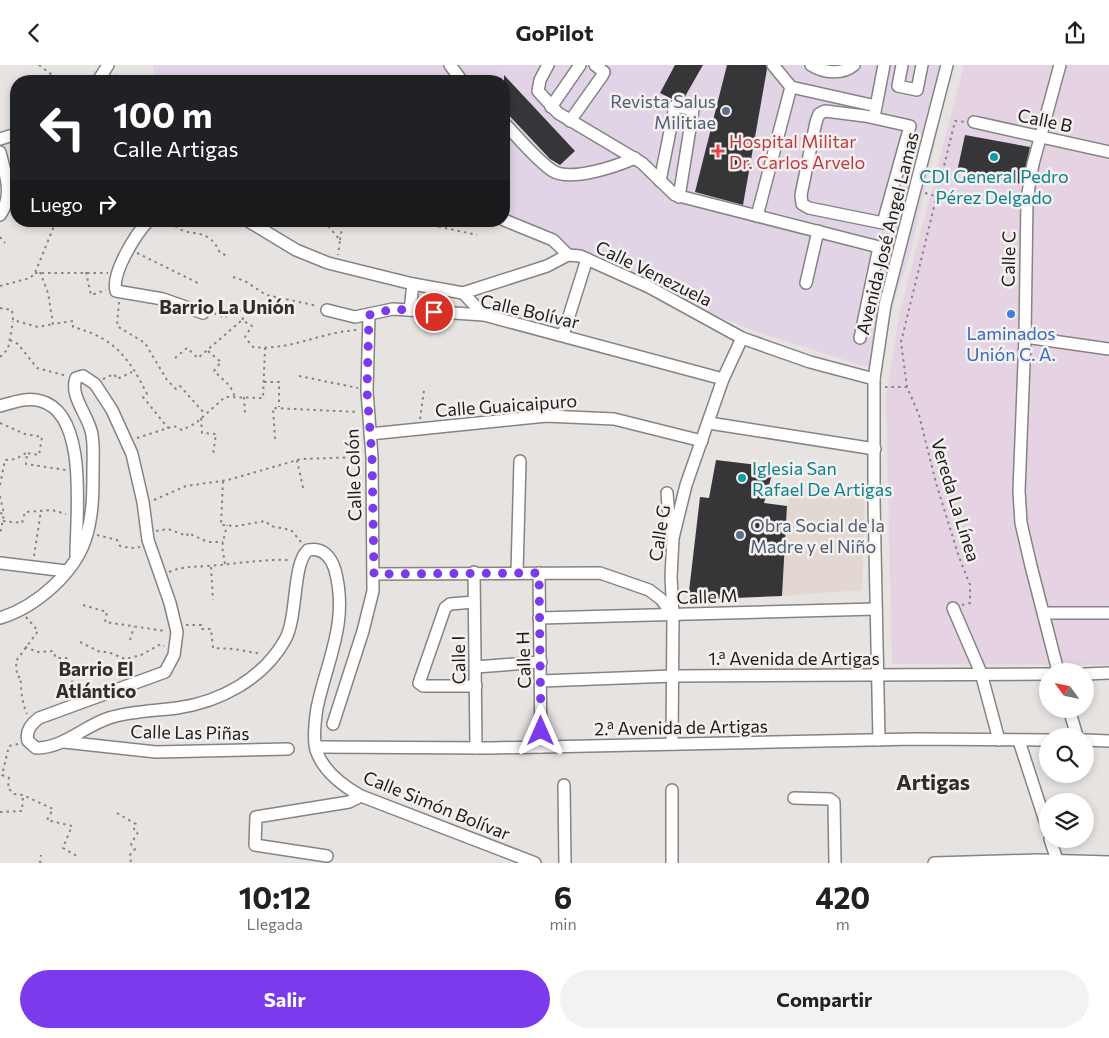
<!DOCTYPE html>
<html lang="es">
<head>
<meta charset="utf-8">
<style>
	:root { --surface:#fff; --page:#f2f2f2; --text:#202124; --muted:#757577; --accent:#7c3aed }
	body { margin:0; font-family:Commissioner,sans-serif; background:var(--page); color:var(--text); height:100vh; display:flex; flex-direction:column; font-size:19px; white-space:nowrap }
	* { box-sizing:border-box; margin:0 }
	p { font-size:16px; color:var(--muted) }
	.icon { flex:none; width:28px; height:28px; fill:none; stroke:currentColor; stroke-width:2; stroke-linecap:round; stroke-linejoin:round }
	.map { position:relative; height:798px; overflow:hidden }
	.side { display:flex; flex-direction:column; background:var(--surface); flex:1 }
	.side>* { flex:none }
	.hud { position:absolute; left:10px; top:10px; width:500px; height:152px; border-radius:20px; box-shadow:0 2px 8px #0003; background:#202124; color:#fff; overflow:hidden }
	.needle { width:32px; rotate:303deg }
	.buttons { position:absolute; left:1039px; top:598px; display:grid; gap:10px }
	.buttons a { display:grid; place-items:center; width:55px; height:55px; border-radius:50%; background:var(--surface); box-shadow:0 2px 8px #0003; font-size:25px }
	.pin { position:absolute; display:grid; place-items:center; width:42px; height:42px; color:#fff; margin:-21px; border:2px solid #fff; border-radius:50%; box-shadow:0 1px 5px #0007 }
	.me { position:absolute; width:55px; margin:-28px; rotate:0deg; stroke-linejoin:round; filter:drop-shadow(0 0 4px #0008) }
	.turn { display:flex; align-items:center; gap:18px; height:105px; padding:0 20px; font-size:22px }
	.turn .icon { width:65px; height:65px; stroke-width:2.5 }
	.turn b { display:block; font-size:35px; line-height:42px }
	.then { display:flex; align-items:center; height:48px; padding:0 20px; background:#0003; gap:10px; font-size:19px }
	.eta { display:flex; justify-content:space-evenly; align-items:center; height:85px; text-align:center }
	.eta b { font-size:30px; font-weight:700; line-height:35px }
	.primary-button { display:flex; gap:10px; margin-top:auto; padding:10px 20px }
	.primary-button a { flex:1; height:58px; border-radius:30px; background:var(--accent); color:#fff; font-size:20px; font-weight:700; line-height:58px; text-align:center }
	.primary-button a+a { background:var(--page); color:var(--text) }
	header { display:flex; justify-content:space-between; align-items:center; height:65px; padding:0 20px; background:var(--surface); font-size:22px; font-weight:700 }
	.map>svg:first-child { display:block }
	.built { fill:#e2d8d1 }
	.industrial { fill:#e5d3e4 }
	.medical { fill:#e2d4e7 }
	.building { fill:#363638 }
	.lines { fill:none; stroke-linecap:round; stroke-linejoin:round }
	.minor-casing { stroke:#868382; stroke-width:14 }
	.path { stroke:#878584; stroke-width:2; stroke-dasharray:2.5 4; stroke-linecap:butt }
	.minor { stroke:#fff; stroke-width:11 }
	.route { stroke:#7c3aed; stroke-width:9; stroke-dasharray:0 16.2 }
	.service-dot { fill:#5c6f8a; stroke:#f3f0ee; stroke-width:2 }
	.health-dot { fill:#e0444e; stroke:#f3f0ee; stroke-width:2 }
	.culture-dot { fill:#0f9aa8; stroke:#f3f0ee; stroke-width:2 }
	.shop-dot { fill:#3f7fe0; stroke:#f3f0ee; stroke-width:2 }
	.labels { text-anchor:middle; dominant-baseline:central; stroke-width:5; stroke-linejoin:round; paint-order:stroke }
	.service-label { font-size:18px; fill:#4e5e75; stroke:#f3f0ee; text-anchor:end }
	.street-label { font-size:18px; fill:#1e1d1c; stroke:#f3f0ee }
	.health-label { font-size:18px; fill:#be3a42; stroke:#f3f0ee; text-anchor:start }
	.culture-label { font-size:18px; fill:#0d838f; stroke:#f3f0ee }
	.shop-label { font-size:18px; fill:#366cbe; stroke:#f3f0ee }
	.neighbourhood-label { font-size:19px; font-weight:bold; fill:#302d2c; stroke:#f3f0ee }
	.district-label { font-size:22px; font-weight:bold; fill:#302d2c; stroke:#f3f0ee }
</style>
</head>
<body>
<header><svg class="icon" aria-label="back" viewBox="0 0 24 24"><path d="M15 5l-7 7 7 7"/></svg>GoPilot<svg class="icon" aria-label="share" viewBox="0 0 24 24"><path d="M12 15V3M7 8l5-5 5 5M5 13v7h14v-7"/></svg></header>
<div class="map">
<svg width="1109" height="798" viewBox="0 0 1109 798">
	<rect width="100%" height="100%" fill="#e6e3e1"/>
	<polygon class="built" points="791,424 865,427 862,525 782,531 787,441"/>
	<polygon class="industrial" points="964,0 1109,0 1109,600 892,599 886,331 900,247"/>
	<polygon class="medical" points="153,0 952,0 911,185 873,304 751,265 496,156 504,156 504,16 160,16 155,13"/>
	<g class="building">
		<polygon points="675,0 703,0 683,35 672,34 660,28"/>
		<polygon points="727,0 766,0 767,4 743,140 695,127"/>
		<polygon points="504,10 575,86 560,100 550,94 504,45"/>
		<polygon points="965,70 1030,82 1022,119 957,107"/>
		<polygon points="716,395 774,402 764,438 787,441 782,531 688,535 700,432 709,433"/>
	</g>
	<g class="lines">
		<g class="minor-casing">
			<g id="minor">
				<polyline points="450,0 462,16"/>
				<polyline points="548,0 540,15 538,26 558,48 642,98 675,130 879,182 860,273"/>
				<polyline points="773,0 791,22 876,41"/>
				<path d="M811,0C824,8 842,10 854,0"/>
				<polyline points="902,0 898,21 917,25 922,0"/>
				<polyline points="98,16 108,0"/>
				<polyline points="551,42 580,0"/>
				<polygon points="825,46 865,51 910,61 883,158 809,143 802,139 801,130 816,57 819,49"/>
				<polyline points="875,47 884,0"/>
				<polyline points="570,56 602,11 604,7 595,0"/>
				<polyline points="974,57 1109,87"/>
				<path d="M504,58C518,72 537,96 553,106C571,117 617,101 635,93"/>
				<polyline points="0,74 16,69"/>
				<path d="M0,87C5,108 14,131 0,150"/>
				<polyline points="660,116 675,41 693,45 679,132"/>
				<polyline points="757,151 791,22"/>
				<polyline points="504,155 553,175 568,190"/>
				<path d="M148,156C136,169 111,208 116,226L163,234L203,248"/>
				<polyline points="248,156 296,185 328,198 413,219 463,228 547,201 568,190 580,191 649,222 742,273 810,297 874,314"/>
				<polyline points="806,218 818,166"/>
				<polyline points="463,228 484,250"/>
				<polyline points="327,245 355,252 393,244 484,250 723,314"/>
				<polyline points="410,245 413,219"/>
				<polyline points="563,270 587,194"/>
				<polyline points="1025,272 1109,284"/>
				<path d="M0,341C14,337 27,332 41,336C89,349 76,452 76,490"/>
				<polyline points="709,358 875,384"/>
				<polyline points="370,369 546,351 614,354 702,376"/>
				<polyline points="667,428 669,452 673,468"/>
				<polyline points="0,498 66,506"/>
				<polyline points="474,507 476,683"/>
				<polyline points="517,508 520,396"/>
				<polyline points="539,508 541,682"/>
				<polyline points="374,509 600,508 649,525 661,534 673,550"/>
				<polyline points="474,537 450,539 445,543 419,618 423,621 476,621"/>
				<polyline points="953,543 981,608 999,675"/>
				<polyline points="1044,548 1109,548"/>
				<path d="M0,553C36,542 77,507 87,469C93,448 93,426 93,405C93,394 94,382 92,370C90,352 69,332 76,313L83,311L95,319L112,345L132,389L143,437L148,475L170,538L177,567L174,590L165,607L39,653C31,659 25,666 28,676L36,683C64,683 84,661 109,653C131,646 154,646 177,643C220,637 263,614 285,575C298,552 292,499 308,485C323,482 331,492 335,505C349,557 327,595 317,643C315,656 313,673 316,685C323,706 343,721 361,731L535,798"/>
				<polyline points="539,553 876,544"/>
				<polyline points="476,602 541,597"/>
				<polyline points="1058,606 1031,501 1021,458 1019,426 1025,272 1027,134 1033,99 1060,0"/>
				<polyline points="1085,609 1109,608"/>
				<polyline points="541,616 673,611 1048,609"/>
				<polyline points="1069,644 1077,671"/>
				<polyline points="333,659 363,566 373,526 372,392 367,326 369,250"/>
				<polyline points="879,675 874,436 874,314 885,240 947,0"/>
				<polyline points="1085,675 1109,676"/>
				<polyline points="1019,676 1048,765"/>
				<polyline points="64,677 156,687 288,684"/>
				<polyline points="672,679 673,550 671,512 673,473 686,420 723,314 742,273"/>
				<polyline points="316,682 491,683 915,674 1048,675"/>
				<polyline points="564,720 565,798"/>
				<polyline points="794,733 830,734 834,737 835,798"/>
				<polyline points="1050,774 1057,795"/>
				<polyline points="327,791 255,780 256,752 349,737 361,731"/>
				<polyline points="672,798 672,725"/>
				<polyline points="934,798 1038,795 1109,797"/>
			</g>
		</g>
		<g class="path">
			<polyline points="39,0 60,16"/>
			<polyline points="115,10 120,16"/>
			<polyline points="925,128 935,131"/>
			<path d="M171,156C185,177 207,157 220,188L228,191"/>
			<polyline points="324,156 340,175 338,190"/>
			<polyline points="413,156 477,170"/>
			<polyline points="0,172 5,178"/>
			<polyline points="340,175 343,156"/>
			<polyline points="137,188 198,218"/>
			<path d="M40,207L48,228L53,259L73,256V262C115,273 129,293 147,329L143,332L168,363"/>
			<polyline points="86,207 91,230 106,225"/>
			<polyline points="35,208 108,208"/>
			<polyline points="233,212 245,216 266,230 318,241"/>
			<polyline points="0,221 30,213 35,208 56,156"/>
			<polyline points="119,237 117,261 145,278 167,315 176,324 180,321 205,349"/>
			<polyline points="0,243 12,245 13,255 38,262 53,259"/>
			<path d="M214,248L225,253L232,242L246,248L242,255L252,261L245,272L253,282C290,286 321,267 357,265"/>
			<polyline points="10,275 18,279 37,303 67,311"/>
			<polyline points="208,286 221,297 214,306 230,321 235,332"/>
			<polyline points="0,292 8,284 13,256"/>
			<polyline points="175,293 187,283 198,293 242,255"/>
			<polyline points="299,311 358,323"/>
			<polyline points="103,314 114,309 117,314 132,307"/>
			<polyline points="264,317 279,317 279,342"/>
			<polyline points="885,322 907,322"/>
			<polyline points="244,332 245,349"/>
			<polyline points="201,353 202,368 216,369 213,390"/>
			<polyline points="420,354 424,325"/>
			<polyline points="0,358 25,369 42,372 39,390 27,388 26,399 66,405"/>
			<polyline points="137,373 174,361 182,365 196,358 225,332 263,333 265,283"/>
			<polyline points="275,374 273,343 358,347"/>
			<polyline points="297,395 304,427"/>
			<polyline points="223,416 221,460 237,461 265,456 271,461 291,465 301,477"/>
			<polyline points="0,420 5,395 16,394 26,388"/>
			<polyline points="0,431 4,449"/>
			<polyline points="154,435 186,421 228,415 301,394 362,392"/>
			<polyline points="0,448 4,449 0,469"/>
			<polyline points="3,456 22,458 25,447 52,445 66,449"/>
			<polyline points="156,466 168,464 187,471 188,468 208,477 223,477"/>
			<polyline points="97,470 117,475 120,481 131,483 140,482"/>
			<polyline points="34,491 41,446"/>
			<polyline points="225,499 222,481 227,460"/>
			<polyline points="211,502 213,535"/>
			<path d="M169,507C183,501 194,502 208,501C236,499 262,494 290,495"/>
			<polyline points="83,540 107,547 105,557 165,566"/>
			<polyline points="962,540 970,538 970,520 959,492 936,418 919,350 907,322 901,277 955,56 965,57"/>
			<path d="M26,552L38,566L16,596L17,611L21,613C20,623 23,641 27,649"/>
			<polyline points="186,560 201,560 201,564 211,564 213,583 234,584 262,589"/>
			<polyline points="130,575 134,562"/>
			<polyline points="80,577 100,587 108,587 125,594 141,590 161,579 164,581"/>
			<polyline points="25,582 38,587 53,586 56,593 68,593 73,621 80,622 81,626"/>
			<polyline points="18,679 9,681 2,710 9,713 8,723 14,729 23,730 53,744 47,755 72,761 63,783 77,791"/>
			<polyline points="0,747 22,746 23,731"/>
			<polyline points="117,748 136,759 134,764 138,767 131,779 135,784 130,790 131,798"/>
			<polyline points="40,798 41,790"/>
		</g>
		<use href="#minor" class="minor"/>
	</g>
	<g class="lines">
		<polyline class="route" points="434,247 393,244 369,250 367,326 372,392 374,509 539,508 541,666"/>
	</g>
	<g class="service-dot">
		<circle cx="726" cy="46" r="5"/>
		<circle cx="740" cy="470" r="5"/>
	</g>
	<path class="health-dot" d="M715.5 78.5h5v5h5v5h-5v5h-5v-5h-5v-5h5z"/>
	<g class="culture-dot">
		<circle cx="994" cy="92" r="5"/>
		<circle cx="742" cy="413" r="5"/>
	</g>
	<circle class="shop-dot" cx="1011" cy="249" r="5"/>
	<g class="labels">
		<g class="service-label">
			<text x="716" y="36">Revista Salus<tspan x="716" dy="21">Militiae</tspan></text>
			<text x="750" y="460" text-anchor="start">Obra Social de la<tspan x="750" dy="21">Madre y el Niño</tspan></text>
		</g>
		<g class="street-label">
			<text transform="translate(1045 55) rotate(12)">Calle B</text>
			<text transform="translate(887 168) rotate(-76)">Avenida José Angel Lamas</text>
			<text transform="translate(1008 194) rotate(-89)">Calle C</text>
			<text transform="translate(654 208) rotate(26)">Calle Venezuela</text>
			<text transform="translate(530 246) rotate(13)">Calle Bolívar</text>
			<text transform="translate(506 340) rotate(-4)">Calle Guaicaipuro</text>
			<text transform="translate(353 410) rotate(-92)">Calle Colón</text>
			<text transform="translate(956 435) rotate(73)">Vereda La Línea</text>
			<text transform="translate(659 468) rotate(-81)">Calle G</text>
			<text transform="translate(707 531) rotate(-2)">Calle M</text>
			<text x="794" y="593">1.ª Avenida de Artigas</text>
			<text transform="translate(458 595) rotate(-91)">Calle I</text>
			<text transform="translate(523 595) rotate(-92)">Calle H</text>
			<text transform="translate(681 662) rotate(-1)">2.ª Avenida de Artigas</text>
			<text transform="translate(190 667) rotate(1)">Calle Las Piñas</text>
			<text transform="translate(437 740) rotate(22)">Calle Simón Bolívar</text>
		</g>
		<g class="health-label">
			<text x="729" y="76">Hospital Militar<tspan x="729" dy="21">Dr. Carlos Arvelo</tspan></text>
		</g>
		<g class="culture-label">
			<text x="994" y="111">CDI General Pedro<tspan x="994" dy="21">Pérez Delgado</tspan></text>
			<text x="752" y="403" text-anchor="start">Iglesia San<tspan x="752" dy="21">Rafael De Artigas</tspan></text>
		</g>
		<g class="shop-label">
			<text x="1011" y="268">Laminados<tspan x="1011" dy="21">Unión C. A.</tspan></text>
		</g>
		<g class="neighbourhood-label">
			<text x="227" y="241">Barrio La Unión</text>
			<text x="96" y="603">Barrio El<tspan x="96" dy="22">Atlántico</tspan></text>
		</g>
		<g class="district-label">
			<text x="933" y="716">Artigas</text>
		</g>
	</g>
</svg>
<div class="buttons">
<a><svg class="needle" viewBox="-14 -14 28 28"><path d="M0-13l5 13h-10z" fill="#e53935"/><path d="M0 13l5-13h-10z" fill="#757577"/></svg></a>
<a><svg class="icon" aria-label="search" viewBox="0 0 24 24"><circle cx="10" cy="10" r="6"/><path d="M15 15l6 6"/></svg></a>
<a><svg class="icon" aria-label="layers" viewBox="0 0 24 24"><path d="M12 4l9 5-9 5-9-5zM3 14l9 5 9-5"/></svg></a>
</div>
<div class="pin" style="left:434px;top:247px;background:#d93025"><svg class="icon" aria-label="arrive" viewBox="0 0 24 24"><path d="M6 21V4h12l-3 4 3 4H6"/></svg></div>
<svg class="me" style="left:541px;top:666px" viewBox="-20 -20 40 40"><path d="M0-17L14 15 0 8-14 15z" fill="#7c3aed" stroke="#fff" stroke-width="4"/></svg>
<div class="hud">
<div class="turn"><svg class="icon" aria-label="left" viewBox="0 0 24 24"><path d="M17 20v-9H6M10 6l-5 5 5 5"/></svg><div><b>100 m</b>Calle Artigas</div></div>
<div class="then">Luego<svg class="icon" aria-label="right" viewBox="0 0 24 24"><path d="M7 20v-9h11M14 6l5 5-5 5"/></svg></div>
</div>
</div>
<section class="side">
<div class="eta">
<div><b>10:12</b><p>Llegada</p></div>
<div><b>6</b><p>min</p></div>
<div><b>420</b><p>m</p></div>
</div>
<div class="primary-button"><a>Salir</a><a>Compartir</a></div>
</section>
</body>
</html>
